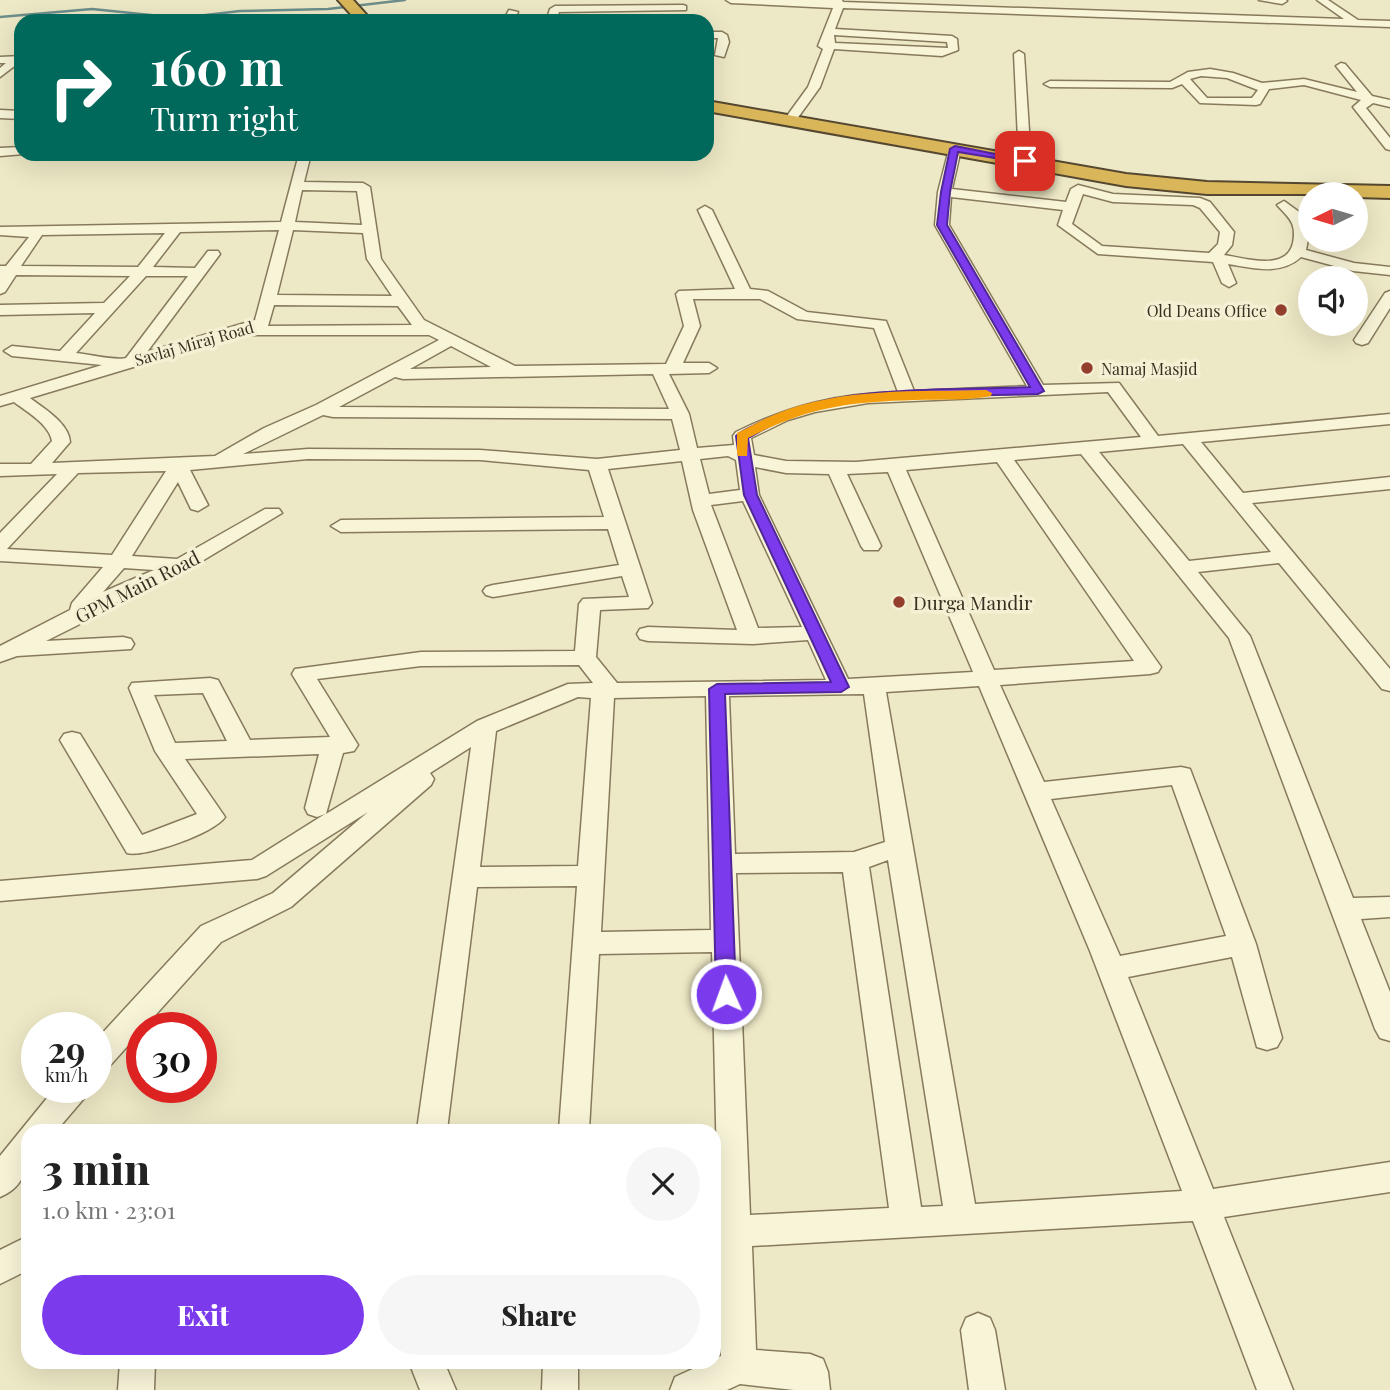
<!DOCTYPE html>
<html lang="en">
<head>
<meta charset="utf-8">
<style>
	:root { --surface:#fff; --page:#f6f6f6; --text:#222; --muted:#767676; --accent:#7c3aed }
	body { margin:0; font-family:"Playfair Display",serif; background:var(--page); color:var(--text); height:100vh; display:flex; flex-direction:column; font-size:26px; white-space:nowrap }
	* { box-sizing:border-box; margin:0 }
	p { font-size:23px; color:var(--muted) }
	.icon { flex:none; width:38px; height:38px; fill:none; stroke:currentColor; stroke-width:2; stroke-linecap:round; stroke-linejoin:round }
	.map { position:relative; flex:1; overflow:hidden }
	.panel { position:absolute; left:21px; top:1124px; width:700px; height:245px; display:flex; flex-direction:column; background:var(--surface); border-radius:21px; box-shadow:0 7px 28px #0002 }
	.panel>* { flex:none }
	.banner { position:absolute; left:14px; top:14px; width:700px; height:147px; border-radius:21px; box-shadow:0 7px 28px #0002; background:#00695c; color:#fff; overflow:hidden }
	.needle { width:46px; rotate:265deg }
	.fabs { position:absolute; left:1298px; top:182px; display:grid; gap:14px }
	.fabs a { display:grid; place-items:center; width:70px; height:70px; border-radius:50%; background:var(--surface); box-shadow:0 7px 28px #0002; font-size:35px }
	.speed { position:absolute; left:21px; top:1012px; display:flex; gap:14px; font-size:35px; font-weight:700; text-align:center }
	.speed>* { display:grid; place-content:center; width:91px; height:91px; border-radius:50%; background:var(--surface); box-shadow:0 7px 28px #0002; line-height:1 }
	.speed small { font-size:18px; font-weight:400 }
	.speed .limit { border:10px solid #d22; background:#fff; color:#111 }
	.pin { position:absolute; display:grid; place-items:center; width:60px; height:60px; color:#fff; margin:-30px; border-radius:14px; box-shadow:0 4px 10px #0006 }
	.me { position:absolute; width:77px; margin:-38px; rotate:358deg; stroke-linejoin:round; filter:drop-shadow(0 0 5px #0008) }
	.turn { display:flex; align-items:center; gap:24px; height:147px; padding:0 21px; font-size:32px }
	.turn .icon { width:91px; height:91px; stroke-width:2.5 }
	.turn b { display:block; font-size:49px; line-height:60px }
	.round { display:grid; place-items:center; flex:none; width:74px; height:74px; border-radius:37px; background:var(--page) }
	.summary { display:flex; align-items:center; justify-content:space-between; height:119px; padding:0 21px }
	h1 { font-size:42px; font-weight:800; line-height:52px }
	.button { display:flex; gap:14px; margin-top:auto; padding:14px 21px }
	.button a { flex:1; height:80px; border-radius:42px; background:var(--accent); color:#fff; font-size:28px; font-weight:800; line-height:80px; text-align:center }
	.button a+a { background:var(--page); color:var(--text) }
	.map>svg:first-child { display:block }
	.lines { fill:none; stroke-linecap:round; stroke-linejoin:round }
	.stream { stroke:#6d8e8b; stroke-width:2.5 }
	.minor-casing { stroke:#877a5c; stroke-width:3 }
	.highway-casing { stroke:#554730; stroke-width:4 }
	.minor { fill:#f8f4d8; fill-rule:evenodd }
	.highway { fill:#d9b659; fill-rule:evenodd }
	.route { fill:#7c3aed; stroke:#51269a; stroke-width:2 }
	.slow { fill:#f59e0b }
	.poi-dot { fill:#943f2e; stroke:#f4f0d4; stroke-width:2.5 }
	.labels { text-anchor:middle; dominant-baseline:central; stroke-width:7; stroke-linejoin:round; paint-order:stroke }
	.far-poi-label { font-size:16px; fill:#372f1f; stroke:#f4f0d4; text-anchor:end }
	.far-street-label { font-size:16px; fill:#372f1f; stroke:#f4f0d4 }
	.street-label { font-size:19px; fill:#372f1f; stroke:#f4f0d4 }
	.poi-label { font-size:19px; fill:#372f1f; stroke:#f4f0d4; text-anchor:start }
</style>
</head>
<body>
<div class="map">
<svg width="1390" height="1390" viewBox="0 0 1390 1390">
	<rect width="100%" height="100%" fill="#ede8c5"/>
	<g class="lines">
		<polyline class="stream" points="0,17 92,9 180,18 240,11 328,9 405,0"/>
		<g class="minor-casing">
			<g id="minor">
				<path d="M726,0H842L843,2L1344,19L1317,0H1328L1358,20L1390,21V27L843,8L835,29L952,36L957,39L958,50L942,56L834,49L820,87L794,123L790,124L784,120L808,87L823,49L818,46L833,8L731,3ZM834,35L947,42L948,48L835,43Z"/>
				<polygon points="1259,0 1286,0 1287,1 1282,4"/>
				<polygon points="683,5 686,6 686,10 559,12 556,21 546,21 550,9 555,6"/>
				<polygon points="509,10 518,12 513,21 503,21"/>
				<polygon points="707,32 722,32 727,35 729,42 724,57 715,55 718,38 707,38"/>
				<polygon points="1019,51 1024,54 1031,161 1025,165 1019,161 1014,54"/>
				<polygon points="21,56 21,61 0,77 0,68 6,63 0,63 0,57"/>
				<path d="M1341,63L1345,64L1372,96L1390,100V107L1373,103L1366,108L1390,138V150L1386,149L1353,107L1361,100L1304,85L1269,89L1260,104L1256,105L1200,103L1182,84L1172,88L1050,87L1044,84L1050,81L1170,82L1188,72L1210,69L1233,73L1262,83L1304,79L1357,92L1336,66ZM1201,76L1227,78L1258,90L1252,98H1207L1190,79Z"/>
				<polygon points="0,110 21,111 21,119 0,118"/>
				<path d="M955,145L961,149L952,189L1066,202L1071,189L1078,185L1113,194L1200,198L1210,202L1234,232L1232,245L1224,255C1245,258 1286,272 1293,243C1297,223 1289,218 1277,205L1284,201L1306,217L1309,234L1306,250L1354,263L1390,267V275L1353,271L1301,257C1280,276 1253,268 1228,264L1236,283L1229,287L1222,283L1213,262L1098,254L1058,225L1063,210L951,197L949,225L1043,385L1119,383L1158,436L1390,414V424L1201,442L1243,493L1390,477V489L1252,503L1390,669V691L1382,689L1279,563L1198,572L1250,636L1353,898L1390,897V917L1361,919L1390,992V1041L1380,1038L1375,1029L1229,638L1081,454L1014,460L1161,667L1158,672L1150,674L1000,685L1044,782L1181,767L1190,769L1256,944L1282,1038L1277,1047L1267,1050L1257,1047L1232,957L1128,977L1213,1189L1390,1162V1192L1224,1217L1293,1390H1257L1193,1221L752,1246L756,1350L810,1354L823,1359L828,1372L830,1390H794L740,1384L727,1390H670L675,1377L721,1356L720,1325L714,1326V1292L720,1291L712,952L599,954L589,1130H559L577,886L477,887L447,1130H417L471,747L430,773L434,779L431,785L291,907L221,942L106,1070L96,1074V1040L201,926L273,893L368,812L266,876L257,879L0,901V881L252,860L325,814L317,817L308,814L305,808L319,754L185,759L225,817C215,833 144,858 127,853L60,740L64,734L72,732L80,734L142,835L197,814L155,751L129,688L132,683L210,678L218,680L250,740L330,737L292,674L295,669L421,652L575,651L579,604L583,599L629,597L622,576L493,597L486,595L483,591L486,587L493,585L619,565L608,529L341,532L331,526L341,520L604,517L589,470L480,460L308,459L190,470L208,505L198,511L191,509L178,482L132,556L177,559L265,509H279L282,513L187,570L95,612L78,625L46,641L123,637L131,639L134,644L131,649L17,656L0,662V646L70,610L72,603L103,567L0,561V533L57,474L0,476V464H31L52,441C49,424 27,412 14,402L0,406V396L102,365L12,356L4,351L12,346L60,351L95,313L0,315V305L104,303L130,276L16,275L5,292L0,294V266H6L29,237L0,235V227L281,222L299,154H311L304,182L363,183L370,187L381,259L424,320L515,366L666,364L684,326L676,294L679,291L735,289L698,210L705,206L712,210L750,289L768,291L807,312L886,321L914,391L1027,386L935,225L938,192L949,149ZM302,190L357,191L362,225L295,222ZM1083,194L1113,202L1193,205L1200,208L1220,232L1218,244L1209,253L1102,246L1072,224ZM279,230L255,320L147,352L220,254L218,251H208L195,268L153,267L180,232ZM293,230L363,233L367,259L392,296L277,295ZM165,233L138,267L21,266L42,235ZM146,276H188L126,358C116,361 88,354 76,353ZM693,299H760L797,319L874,328L898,392C836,394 791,405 736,432L733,436L734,445L697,448L689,414L669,374L709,373L717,368L709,363H683L700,326ZM274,305L398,306L412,325L268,326ZM240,335H429L439,340L316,405L264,428L215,456L52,463L70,442C69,423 43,408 30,398ZM451,346L491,367L410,369ZM653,374L669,409L339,407L395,377L403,379ZM1108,392L1141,437L856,462L786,461L754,455L751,438L788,420L815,412L868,403ZM323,415L333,417L672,419L680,450L597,459L480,450L308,449L243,454ZM1183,444L1271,552L1189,561L1099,452ZM728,456L736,460L740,490L709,494L700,459ZM682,461L693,510L737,630L648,627L640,629L637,634L640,639L648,641L753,644L808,640L826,680L617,683L596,657L600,610L648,608L652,603L608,469ZM997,462L1134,661L994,670L906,470ZM755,467L786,473L829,474L861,546L864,550H878L881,546L847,474L888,472L973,672L848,679L759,495ZM166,471L112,555L7,549L78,473ZM743,501L802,627L758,628L711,505ZM124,568L154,570L103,592ZM579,665L593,683L568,684L477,721L326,814L343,753L354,751L358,745L317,679L421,666ZM979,686L1090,951L1182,1191L975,1204L886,692ZM203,693L227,741L175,743L154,695ZM864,694L885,842L854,852L735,854L729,696ZM706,696L711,930L601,932L614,698ZM578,697L591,698L578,866L480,867L496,731ZM1172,785L1226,936L1120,956L1051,799ZM888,860L943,1206L921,1207L869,867ZM843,872L889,1208L750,1215L736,873Z"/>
				<polygon points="21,147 21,154 24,154 0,156 0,148"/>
				<polygon points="421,154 414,159 408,155 408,154"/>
				<polygon points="1390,291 1390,308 1368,343 1362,345 1356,343 1354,340 1385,293"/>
				<path d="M56,1087H90L86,1096L57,1130H28C28,1158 30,1185 0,1197V1156Z"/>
				<polygon points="28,1236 28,1270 0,1284 0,1250"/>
				<polygon points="978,1313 990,1318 995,1330 1005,1390 969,1390 961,1330 966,1318"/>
				<polygon points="120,1362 155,1362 154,1390 118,1390"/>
				<polygon points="409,1362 444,1362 456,1390 420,1390"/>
				<polygon points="543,1362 578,1362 578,1390 542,1390"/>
			</g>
		</g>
		<g class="highway-casing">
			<g id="highway">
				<polygon points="338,0 353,0 372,21 357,21"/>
				<polygon points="707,101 1126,174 1207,182 1390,186 1390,198 1356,197 1356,194 1207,194 1126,186 707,111"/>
			</g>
		</g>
		<use href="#minor" class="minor"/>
		<use href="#highway" class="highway"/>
	</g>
	<path class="route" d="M955,146L1030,161L1025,163L958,152L950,192L947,225L1044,391L1038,394C963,397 855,392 787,418C774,423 761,431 748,438L757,495L849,687L841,692L725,694L736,994L733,999L726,1002L719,999L716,994L709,689L717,684L831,682L744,495L736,436C742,430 751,427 759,423C838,383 943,391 1030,387L937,225L941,192L950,149Z"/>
	<path class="slow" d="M986,390L992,393L991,396C967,401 940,399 915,400C848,402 808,407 748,438L747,456H738L737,453V433C750,427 763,419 776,414C841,387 918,392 986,390Z"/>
	<g class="poi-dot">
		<circle cx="1281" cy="310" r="7"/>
		<circle cx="1087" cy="368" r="7"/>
		<circle cx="899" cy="602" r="7"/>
	</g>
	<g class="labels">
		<g class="far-poi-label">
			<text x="1267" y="310">Old Deans Office</text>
			<text x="1101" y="368" text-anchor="start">Namaj Masjid</text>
		</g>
		<g class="far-street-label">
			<text transform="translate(194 343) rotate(-16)">Savlaj Miraj Road</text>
		</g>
		<g class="street-label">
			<text transform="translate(137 586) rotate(-27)">GPM Main Road</text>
		</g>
		<g class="poi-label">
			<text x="913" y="602">Durga Mandir</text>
		</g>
	</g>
</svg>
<div class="fabs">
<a><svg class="needle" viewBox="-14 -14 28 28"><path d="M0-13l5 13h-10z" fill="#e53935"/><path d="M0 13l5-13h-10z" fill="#767676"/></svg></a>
<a><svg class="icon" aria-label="sound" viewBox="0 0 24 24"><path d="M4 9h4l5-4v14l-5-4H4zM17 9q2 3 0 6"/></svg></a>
</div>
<div class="speed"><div>29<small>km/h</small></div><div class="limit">30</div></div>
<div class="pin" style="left:1025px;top:161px;background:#d93025"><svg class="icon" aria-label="arrive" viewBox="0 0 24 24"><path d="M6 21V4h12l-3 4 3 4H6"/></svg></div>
<svg class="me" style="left:726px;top:994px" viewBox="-20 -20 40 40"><circle r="17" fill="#7c3aed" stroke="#fff" stroke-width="3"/><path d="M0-11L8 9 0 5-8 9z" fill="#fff"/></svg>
<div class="banner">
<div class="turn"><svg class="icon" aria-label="right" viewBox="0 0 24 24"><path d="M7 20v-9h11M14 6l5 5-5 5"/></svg><div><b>160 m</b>Turn right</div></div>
</div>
<section class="panel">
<div class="summary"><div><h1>3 min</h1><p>1.0 km · 23:01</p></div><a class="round"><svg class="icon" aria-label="close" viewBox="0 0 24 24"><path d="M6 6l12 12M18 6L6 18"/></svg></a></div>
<div class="button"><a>Exit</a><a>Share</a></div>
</section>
</div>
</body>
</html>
